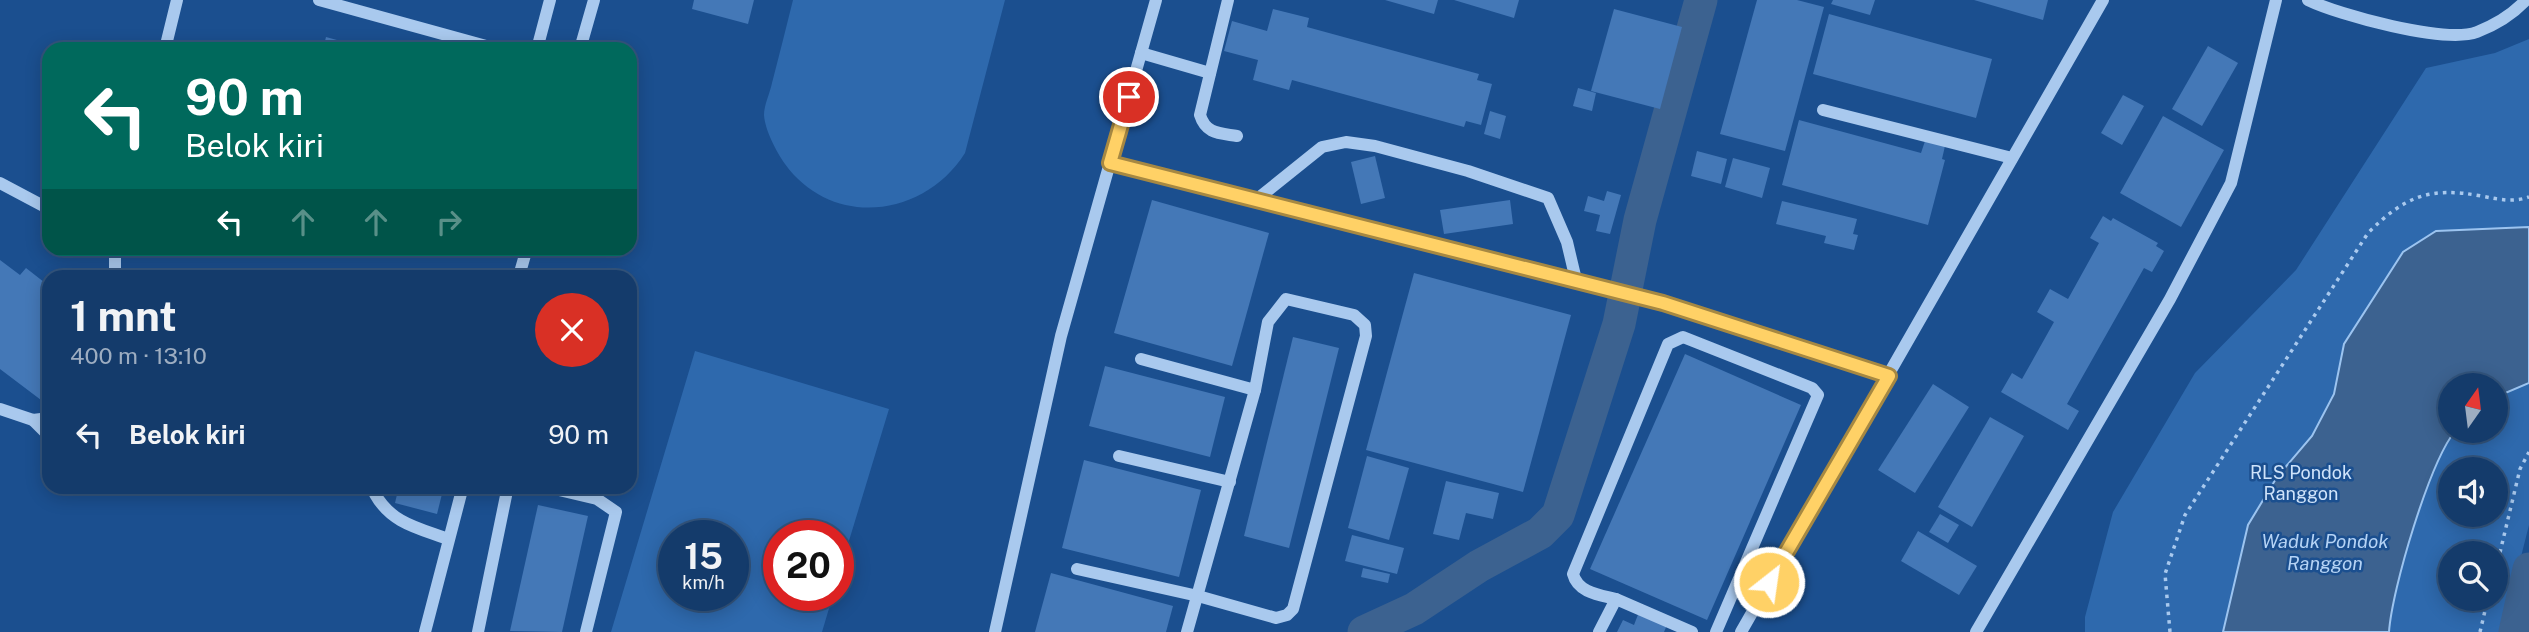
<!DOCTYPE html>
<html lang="id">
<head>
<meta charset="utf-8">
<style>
	:root { --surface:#143b6b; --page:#214673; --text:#f1f3f6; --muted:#9dadc1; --line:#33557e }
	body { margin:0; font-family:"Public Sans",sans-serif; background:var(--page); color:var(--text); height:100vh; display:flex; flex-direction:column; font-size:26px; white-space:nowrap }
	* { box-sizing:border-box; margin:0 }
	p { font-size:23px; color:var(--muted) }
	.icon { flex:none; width:38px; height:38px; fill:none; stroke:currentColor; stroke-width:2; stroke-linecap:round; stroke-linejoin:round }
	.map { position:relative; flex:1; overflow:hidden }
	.side { position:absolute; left:42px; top:270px; width:595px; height:224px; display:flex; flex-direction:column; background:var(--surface); border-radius:21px; box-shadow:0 4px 18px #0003,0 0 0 2px var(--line) }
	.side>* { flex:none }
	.guide { position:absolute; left:42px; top:42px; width:595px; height:214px; border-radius:21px; box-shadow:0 4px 18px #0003,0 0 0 2px var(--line); background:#00695c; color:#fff; overflow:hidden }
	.needle { width:46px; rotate:14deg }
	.tools { position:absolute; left:2438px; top:373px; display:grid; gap:14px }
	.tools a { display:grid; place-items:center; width:70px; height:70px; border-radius:50%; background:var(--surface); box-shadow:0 4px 18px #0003,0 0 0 2px var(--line); font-size:35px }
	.speed { position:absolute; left:658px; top:520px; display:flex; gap:14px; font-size:35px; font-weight:700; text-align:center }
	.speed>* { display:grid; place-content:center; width:91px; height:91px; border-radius:50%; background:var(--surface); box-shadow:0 4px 18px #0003,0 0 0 2px var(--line); line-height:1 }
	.speed small { font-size:18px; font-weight:400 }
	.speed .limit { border:10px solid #d22; background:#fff; color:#111 }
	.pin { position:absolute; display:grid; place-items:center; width:60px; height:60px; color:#fff; margin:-30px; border:4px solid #fff; border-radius:50%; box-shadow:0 2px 7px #0007 }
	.me { position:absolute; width:77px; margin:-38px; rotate:30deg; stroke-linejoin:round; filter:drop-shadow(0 0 5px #0008) }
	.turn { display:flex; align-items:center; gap:24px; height:147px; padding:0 28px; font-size:32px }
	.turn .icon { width:91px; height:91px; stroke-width:2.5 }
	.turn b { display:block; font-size:49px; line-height:60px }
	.lanes { display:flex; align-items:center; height:66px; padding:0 28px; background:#0003; justify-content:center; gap:35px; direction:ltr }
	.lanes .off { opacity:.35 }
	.round { display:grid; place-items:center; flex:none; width:74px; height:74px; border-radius:37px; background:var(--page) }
	.head { display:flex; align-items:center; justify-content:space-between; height:119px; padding:0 28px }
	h1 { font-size:42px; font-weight:700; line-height:52px }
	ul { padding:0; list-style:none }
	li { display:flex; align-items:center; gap:21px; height:91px; padding:0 28px }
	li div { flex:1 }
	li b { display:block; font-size:26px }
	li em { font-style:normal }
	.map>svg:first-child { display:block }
	.green { fill:#2e69ad; fill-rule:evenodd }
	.water { fill:#3c6290; stroke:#9cc4f0; stroke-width:2 }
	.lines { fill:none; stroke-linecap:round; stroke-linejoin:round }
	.river { stroke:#3c6290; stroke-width:33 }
	.building { fill:#4478b7 }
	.path { stroke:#a9c9ee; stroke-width:3.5; stroke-dasharray:3.5 5; stroke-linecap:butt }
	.minor { stroke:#a9c9ee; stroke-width:12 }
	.route-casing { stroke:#a68842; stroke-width:18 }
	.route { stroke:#ffd166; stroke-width:12 }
	.labels { text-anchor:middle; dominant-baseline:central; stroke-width:5; stroke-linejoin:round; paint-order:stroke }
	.park-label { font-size:18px; fill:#cfe3fa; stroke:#1b4f8f }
	.water-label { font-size:19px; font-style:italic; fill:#b5d3f5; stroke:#1b4f8f }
</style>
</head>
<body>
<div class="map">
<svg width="2529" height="632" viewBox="0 0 2529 632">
	<rect width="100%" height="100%" fill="#1b4f8f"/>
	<g class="green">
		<path d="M793,0H1005L965,153C924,218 832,229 785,164C776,151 765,130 764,115C764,105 770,93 772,83C779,56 786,28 793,0Z"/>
		<path d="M2529,39V525L2502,632H2085V617L2113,512L2195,373L2296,270L2426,68L2495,53ZM2450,385H2496V430H2450ZM2450,469H2496V514H2450ZM2450,553H2496V598H2450Z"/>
		<path d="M695,351L889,409L838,577V536H779V595H833L822,632H611ZM674,536H733V595H674Z"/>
	</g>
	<path class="water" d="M2529,227V383L2496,397V385H2450V430L2455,431C2429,464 2392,589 2389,632H2223L2248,525L2277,477L2312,436L2334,394L2344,344L2403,252L2436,231Z"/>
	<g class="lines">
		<g class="river">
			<polyline points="1364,632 1414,609 1479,566 1540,533 1558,515 1619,324 1640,220 1701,0"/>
			<polyline points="2515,632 2529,569"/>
		</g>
	</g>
	<g class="building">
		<polygon points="694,0 754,0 748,24 692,9"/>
		<polygon points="1385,0 1438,0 1434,14"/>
		<polygon points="1454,0 1519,0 1514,18"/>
		<polygon points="1757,0 1797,0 1824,7 1785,151 1720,134"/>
		<polygon points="1833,0 1875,0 1870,15 1831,4"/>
		<polygon points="1974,0 2048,0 2043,20"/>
		<polygon points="1273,9 1309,18 1307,27 1479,74 1477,80 1492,84 1481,125 1466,121 1464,127 1292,80 1289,90 1253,80 1258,60 1224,51 1232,21 1267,31"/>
		<polygon points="1614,9 1682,27 1660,109 1591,91"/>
		<polygon points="1829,14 1992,59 1976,118 1813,74"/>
		<polygon points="326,37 366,48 366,49 323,49"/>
		<polygon points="2208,46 2238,63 2202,126 2172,109"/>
		<polygon points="1578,88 1596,93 1592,111 1573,106"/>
		<polygon points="2123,95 2144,106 2122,145 2101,133"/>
		<polygon points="1490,111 1506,116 1500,139 1484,134"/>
		<polygon points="2163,116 2224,150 2181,227 2120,193"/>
		<polygon points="1799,120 1921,153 1925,141 1945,146 1942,159 1945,160 1928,225 1782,185"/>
		<polygon points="1697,151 1727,159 1721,184 1691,176"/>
		<polygon points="1375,156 1385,198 1361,204 1351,162"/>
		<polygon points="1733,158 1770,168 1762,198 1725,187"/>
		<polygon points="1607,191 1621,195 1610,234 1596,231 1600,215 1584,211 1588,196 1604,201"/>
		<polygon points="1152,200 1269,233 1232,366 1114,333"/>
		<polygon points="1510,200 1513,224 1444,234 1440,210"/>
		<polygon points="1782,201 1857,219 1853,234 1858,235 1854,250 1824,243 1826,236 1776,224"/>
		<polygon points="2103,216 2111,221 2113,218 2158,243 2156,246 2164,251 2152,272 2144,268 2067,404 2079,411 2068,430 2001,392 2012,373 2022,379 2054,322 2037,312 2050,289 2068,299 2099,243 2090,238"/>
		<polygon points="0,260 20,275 26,268 49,286 49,390 41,400 0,369"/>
		<polygon points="1414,273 1571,315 1523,492 1366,450"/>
		<polygon points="1293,337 1339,348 1289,548 1244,536"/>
		<polygon points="1685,354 1801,405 1707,620 1590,569"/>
		<polygon points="1105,366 1225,397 1210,457 1089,426"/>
		<polygon points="1933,384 1969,407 1915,493 1878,470"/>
		<polygon points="1990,417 2024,436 1972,527 1938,507"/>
		<polygon points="1367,456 1409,468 1389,540 1348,528"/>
		<polygon points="1084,460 1201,490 1179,577 1062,548"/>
		<polygon points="1446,481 1499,493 1493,519 1466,513 1459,540 1433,534"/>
		<polygon points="399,486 444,486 437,514 395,503"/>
		<polygon points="538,505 588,516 562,632 510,631"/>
		<polygon points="1940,514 1959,525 1948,543 1929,532"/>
		<polygon points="1918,531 1977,566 1959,595 1901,561"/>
		<polygon points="1352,535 1404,548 1397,574 1345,561"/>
		<polygon points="1363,568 1390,574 1388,583 1361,577"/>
		<polygon points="1051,573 1173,606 1166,632 1035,632"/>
		<polygon points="1639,612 1667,625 1664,632 1617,632 1623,620 1634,625"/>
	</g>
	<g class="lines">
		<g class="path">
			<polyline points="2496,569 2520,469 2529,452"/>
			<path d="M2170,632L2165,574L2185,515L2368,233C2404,197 2429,186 2481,196C2498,199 2512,203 2529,197"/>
			<polyline points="2480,632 2488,598"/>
		</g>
		<g class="minor">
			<polyline points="319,0 497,49"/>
			<path d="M1228,0L1200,115C1206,134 1219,133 1237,136"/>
			<path d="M2308,0C2339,15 2445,44 2477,32C2495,25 2513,14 2526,0"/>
			<polyline points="165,49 177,0"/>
			<polyline points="537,49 550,0"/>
			<polyline points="580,49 594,0"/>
			<polyline points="1141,53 1210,73"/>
			<polyline points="1823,110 2012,158"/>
			<polyline points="1110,163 1663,303 1889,376"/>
			<polyline points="0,183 49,209"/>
			<polyline points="1256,200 1322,147 1346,142 1375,146 1468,171 1548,198 1567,242 1576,280"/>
			<polyline points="115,248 115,276"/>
			<polyline points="519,276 527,248"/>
			<polyline points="0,409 33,420 49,418"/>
			<polyline points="33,420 49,436"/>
			<polyline points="1119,456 1230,482"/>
			<path d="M377,486L375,494C391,523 418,528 448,539"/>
			<polyline points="542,486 597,499 616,512 586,632"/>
			<polyline points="1077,569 1198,596 1276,618 1287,615 1293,609 1366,336 1365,325 1354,315 1286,299 1268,322 1255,390 1141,359"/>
			<path d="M1616,599C1600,595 1578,593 1573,574L1668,344L1683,337L1812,388L1818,395L1716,632"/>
			<polyline points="425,632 463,486"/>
			<polyline points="478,632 508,486"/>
			<polyline points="995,632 1061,336 1156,0"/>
			<polyline points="1187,632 1255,390"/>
			<polyline points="1599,632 1616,599 1692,632"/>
			<polyline points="1741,632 2103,0"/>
			<polyline points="1976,632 2170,299 2231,183 2276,0"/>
		</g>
	</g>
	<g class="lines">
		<g class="route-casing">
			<polyline id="route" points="1129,97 1110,163 1663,303 1889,376 1769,582"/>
		</g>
		<use href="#route" class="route"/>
	</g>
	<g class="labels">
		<g class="park-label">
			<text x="2301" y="472">RLS Pondok<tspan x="2301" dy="21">Ranggon</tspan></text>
		</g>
		<g class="water-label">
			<text x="2325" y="541">Waduk Pondok<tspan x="2325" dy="22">Ranggon</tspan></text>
		</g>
	</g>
</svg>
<div class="tools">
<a><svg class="needle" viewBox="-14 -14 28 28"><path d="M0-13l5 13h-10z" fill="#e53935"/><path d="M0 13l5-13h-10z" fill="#9dadc1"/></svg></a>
<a><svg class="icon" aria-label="sound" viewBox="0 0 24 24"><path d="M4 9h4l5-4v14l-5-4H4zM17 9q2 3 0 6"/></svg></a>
<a><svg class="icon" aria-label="search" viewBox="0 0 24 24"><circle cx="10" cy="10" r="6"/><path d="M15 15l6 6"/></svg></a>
</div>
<div class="speed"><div>15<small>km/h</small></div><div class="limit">20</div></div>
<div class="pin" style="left:1129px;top:97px;background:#d93025"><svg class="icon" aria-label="arrive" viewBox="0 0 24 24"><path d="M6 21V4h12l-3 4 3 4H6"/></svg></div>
<svg class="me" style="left:1769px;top:582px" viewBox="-20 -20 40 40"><circle r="17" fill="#ffd166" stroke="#fff" stroke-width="3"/><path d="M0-11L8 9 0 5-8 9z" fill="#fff"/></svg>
<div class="guide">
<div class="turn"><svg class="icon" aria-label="left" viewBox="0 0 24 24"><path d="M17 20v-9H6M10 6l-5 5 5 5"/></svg><div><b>90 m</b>Belok kiri</div></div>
<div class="lanes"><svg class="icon" aria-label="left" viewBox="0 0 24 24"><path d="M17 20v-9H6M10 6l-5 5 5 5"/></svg><svg class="icon off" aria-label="ahead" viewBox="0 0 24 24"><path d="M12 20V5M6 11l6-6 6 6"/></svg><svg class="icon off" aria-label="ahead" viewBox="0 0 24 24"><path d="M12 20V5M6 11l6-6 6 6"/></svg><svg class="icon off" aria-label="right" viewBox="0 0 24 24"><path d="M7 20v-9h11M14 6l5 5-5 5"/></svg></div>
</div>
<section class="side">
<div class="head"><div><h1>1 mnt</h1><p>400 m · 13:10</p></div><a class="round" style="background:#d93025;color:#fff"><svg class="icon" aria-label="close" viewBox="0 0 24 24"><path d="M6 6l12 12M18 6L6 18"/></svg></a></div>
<ul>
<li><svg class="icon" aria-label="left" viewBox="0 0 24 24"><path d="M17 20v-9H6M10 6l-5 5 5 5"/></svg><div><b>Belok kiri</b></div><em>90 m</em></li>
</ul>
</section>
</div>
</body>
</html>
